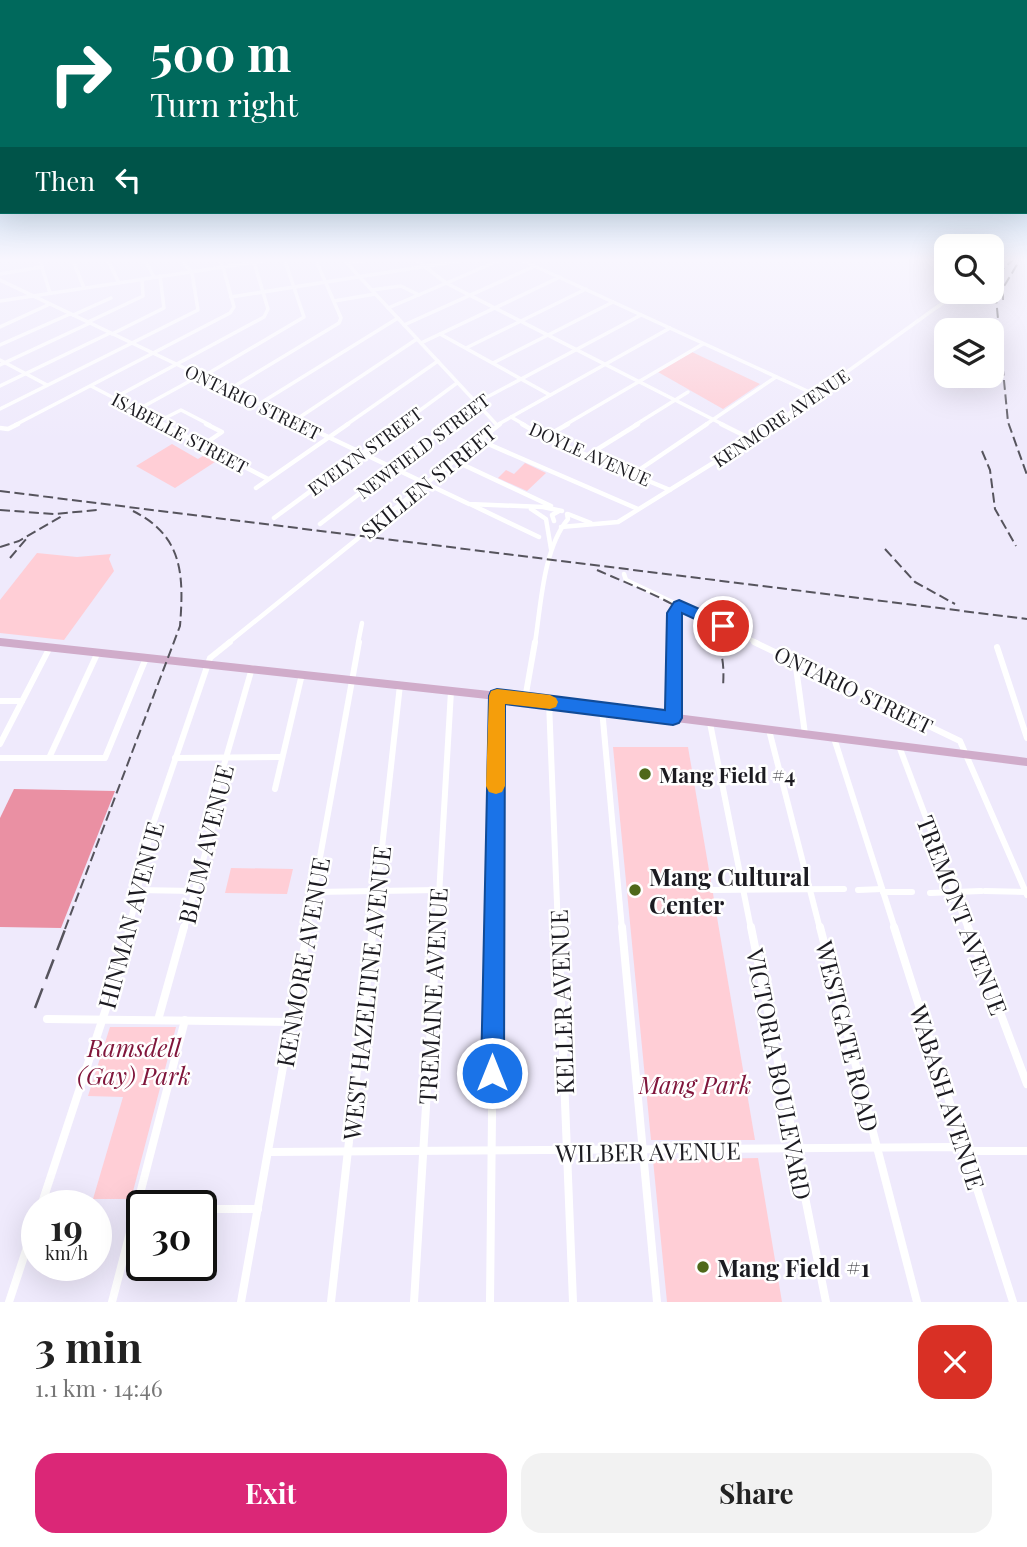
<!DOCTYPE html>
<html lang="en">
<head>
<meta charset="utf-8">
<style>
	:root { --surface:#fff; --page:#f2f2f2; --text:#222; --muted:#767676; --accent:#db2777 }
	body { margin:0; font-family:"Playfair Display",serif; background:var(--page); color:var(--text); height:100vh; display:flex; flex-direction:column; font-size:26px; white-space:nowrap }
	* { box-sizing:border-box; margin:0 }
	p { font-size:23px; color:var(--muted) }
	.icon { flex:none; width:38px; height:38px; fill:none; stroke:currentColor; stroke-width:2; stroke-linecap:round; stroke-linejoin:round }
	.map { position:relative; height:1302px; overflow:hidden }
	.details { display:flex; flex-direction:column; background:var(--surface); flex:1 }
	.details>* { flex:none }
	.banner { position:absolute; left:0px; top:0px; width:1027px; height:214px; box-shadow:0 7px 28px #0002; background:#00695c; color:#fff; overflow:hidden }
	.controls { position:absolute; left:934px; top:234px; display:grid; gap:14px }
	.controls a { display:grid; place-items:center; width:70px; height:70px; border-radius:14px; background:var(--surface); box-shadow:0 7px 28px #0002; font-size:35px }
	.speed { position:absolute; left:21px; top:1190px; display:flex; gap:14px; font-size:35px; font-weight:700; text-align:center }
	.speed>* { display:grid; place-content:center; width:91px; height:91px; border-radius:50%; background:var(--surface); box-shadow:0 7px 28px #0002; line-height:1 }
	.speed small { font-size:18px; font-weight:400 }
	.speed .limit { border:4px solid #111; border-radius:10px; background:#fff; color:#111 }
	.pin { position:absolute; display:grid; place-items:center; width:60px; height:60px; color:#fff; margin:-30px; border:4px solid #fff; border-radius:50%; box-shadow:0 2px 7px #0007 }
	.me { position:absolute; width:77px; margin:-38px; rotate:0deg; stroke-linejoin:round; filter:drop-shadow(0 0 5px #0008) }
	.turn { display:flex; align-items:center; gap:24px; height:147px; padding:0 35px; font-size:32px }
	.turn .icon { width:91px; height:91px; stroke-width:2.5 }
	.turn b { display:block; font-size:49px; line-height:60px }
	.then { display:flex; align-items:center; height:66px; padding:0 35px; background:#0003; gap:14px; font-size:26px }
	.round { display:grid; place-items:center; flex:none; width:74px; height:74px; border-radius:21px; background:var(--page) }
	.overview { display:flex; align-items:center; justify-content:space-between; height:119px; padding:0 35px }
	h1 { font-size:42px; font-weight:700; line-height:52px }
	.primary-button { display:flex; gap:14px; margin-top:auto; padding:14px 35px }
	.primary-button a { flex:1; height:80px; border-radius:21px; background:var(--accent); color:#fff; font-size:28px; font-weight:700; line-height:80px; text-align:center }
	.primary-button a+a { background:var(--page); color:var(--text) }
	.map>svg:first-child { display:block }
	.green { fill:#ffced6 }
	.forest { fill:#ea90a3 }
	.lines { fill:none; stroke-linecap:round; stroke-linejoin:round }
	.minor-far3 { stroke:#fff; stroke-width:3.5 }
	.minor-far2 { stroke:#fff; stroke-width:4.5 }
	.minor-far1 { stroke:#fff; stroke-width:6 }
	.minor { stroke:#fff; stroke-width:8 }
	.major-far1 { stroke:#d0acca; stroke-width:6 }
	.major { stroke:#d0acca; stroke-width:8 }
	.rail-far1 { stroke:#56545d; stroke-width:2; stroke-dasharray:10 4.5; stroke-linecap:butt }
	.rail { stroke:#56545d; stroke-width:2.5; stroke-dasharray:21 10; stroke-linecap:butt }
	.route { fill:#1a73e8; stroke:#114b97; stroke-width:2 }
	.slow { fill:#f59e0b }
	.poi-dot { fill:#4f681a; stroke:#fff; stroke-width:2.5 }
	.labels { text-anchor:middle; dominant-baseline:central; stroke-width:5; stroke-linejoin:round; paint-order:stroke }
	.far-street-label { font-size:18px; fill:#1c1b21; stroke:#fff }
	.street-label { font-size:21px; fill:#1c1b21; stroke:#fff }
	.poi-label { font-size:21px; font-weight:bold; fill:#1c1b21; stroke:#fff; text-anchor:start }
	.near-street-label { font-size:24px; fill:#1c1b21; stroke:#fff }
	.near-poi-label { font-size:24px; font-weight:bold; fill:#1c1b21; stroke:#fff; text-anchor:start }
	.near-park-label { font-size:24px; font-style:italic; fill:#80163b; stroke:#fff }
</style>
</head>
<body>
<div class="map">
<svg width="1027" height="1302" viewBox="0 0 1027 1302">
	<rect width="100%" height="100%" fill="#efeafc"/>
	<g class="green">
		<polygon points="692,352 760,384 723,409 658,372"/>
		<polygon points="172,444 198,459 209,452 221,458 175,488 136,466"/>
		<polygon points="525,463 546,473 527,491 498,478 506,470 514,474"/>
		<polygon points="37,553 77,557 111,554 109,559 114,571 64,640 0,633 0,600"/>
		<polygon points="613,747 688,747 755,1140 651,1140"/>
		<polygon points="231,868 293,869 287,894 225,893"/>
		<polygon points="110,1027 176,1027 131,1199 93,1199 123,1097 88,1096"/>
		<polygon points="758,1158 782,1302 667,1302 653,1160"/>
	</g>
	<polygon class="forest" points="14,789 115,791 61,928 0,927 0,818"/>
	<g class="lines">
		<g class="minor-far3">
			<polyline points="72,258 84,288"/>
			<polyline points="107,258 119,283"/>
			<polyline points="144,258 154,277"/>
			<polyline points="342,258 497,425"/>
			<polyline points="414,258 446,283 724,425"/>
			<polyline points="517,258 816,395"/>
			<polyline points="40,261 50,293"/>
			<polyline points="347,263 383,258"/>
			<polyline points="992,268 1006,258"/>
			<polyline points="0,274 42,267"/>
			<polyline points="0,280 304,425"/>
			<polyline points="372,290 401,286 419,295"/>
			<polyline points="231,297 478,258"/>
			<polyline points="0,301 283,258"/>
			<polyline points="334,301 375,294"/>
			<polyline points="388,308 505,258"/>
			<polyline points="73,315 111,298"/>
			<polyline points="88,322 143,296 142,279"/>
			<polyline points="404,325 535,266"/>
			<polyline points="0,327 50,304"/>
			<polyline points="112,334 164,308 160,276"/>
			<polyline points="440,334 550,395"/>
			<polyline points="421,343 560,277"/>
			<polyline points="0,345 70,314"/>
			<polyline points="466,348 586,289"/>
			<polyline points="0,360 47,385"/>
			<polyline points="493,363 613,302"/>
			<polyline points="0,365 90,323"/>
			<polyline points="202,377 304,317 284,258"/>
			<polyline points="0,386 110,333"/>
			<polyline points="91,386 166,425"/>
			<polyline points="228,390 339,323 341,318 315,258"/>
			<polyline points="114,398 264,317 268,309 254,262"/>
			<polyline points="259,404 398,318"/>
			<polyline points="0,409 198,310 192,273 180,258"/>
			<polyline points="137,410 199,376"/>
			<polyline points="511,417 525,425"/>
			<polyline points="159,421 181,410 210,425"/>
			<polyline points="294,421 417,339"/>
			<polyline points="15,425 230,313 234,307 223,267 217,258"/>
			<polyline points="346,425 438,361"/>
			<polyline points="400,425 457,383"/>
			<polyline points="447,425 476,403 641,315"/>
			<polyline points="497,425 670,328"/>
			<polyline points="565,425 703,344"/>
			<polyline points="635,425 688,392"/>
			<polyline points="705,425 776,377"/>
			<polyline points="773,425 958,292"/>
		</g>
		<g class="minor-far2">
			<polyline points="162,424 268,479"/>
			<polyline points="301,424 469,504 543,507 562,511"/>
			<polyline points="522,424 546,438 670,490"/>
			<polyline points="721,424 753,440"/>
			<polyline points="0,428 8,429 18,424"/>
			<polyline points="545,437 568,424"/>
			<polyline points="479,440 638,509"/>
			<polyline points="203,445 222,432 206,424"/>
			<polyline points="588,455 638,424"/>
			<polyline points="453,460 551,506"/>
			<polyline points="633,474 707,424"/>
			<polyline points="256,488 348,424"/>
			<polyline points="472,505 539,537"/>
			<polyline points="531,509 546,519 551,549"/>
			<polyline points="568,514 591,523"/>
			<polyline points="274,518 402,424"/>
			<polyline points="554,521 552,515 559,511"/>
			<polyline points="320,524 450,424"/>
			<polyline points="561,527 618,522 776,424"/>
			<polyline points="624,574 626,580 758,643"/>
			<polyline points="228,643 500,424"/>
			<polyline points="358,643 362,623"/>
			<path d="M535,643C541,605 543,549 568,519L567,514"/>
			<polyline points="674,643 675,613 679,605"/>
		</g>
		<g class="minor-far1">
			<polyline points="754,642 960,741 1027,895"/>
			<polyline points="997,647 1027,738"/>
			<polyline points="795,660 805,734"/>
			<polyline points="525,699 535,642"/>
			<polyline points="0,701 22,701"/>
			<polyline points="549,702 558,929"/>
			<polyline points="602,709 622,929"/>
			<polyline points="673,718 674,642"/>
			<polyline points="710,723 751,929"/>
			<polyline points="769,730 820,929"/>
			<polyline points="834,738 895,929"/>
			<polyline points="0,744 50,647"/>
			<polyline points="899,746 968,929"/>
			<polyline points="0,758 105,758 146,658"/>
			<polyline points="49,758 98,652"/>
			<polyline points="175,758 282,757"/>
			<polyline points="275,789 302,674"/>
			<polyline points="136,890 195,891"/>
			<polyline points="712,890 844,889"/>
			<polyline points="858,890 882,889"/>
			<polyline points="985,891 1027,892"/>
			<polyline points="314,892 439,890"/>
			<polyline points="883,892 912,892"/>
			<polyline points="930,893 981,891"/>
			<polyline points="129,929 151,830 210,658 230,642"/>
			<polyline points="184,929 216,814 217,789 252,668"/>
			<polyline points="307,929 359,642"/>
			<polyline points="373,929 400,685"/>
			<polyline points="437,929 451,691"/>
			<polyline points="494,929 497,696"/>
		</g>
		<g class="minor">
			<polyline points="558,927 573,1302"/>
			<polyline points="622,927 657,1302"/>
			<polyline points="751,927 826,1302"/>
			<polyline points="820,927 917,1302"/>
			<polyline points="894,927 1013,1302"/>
			<polyline points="968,927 1027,1084"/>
			<polyline points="47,1019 291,1022"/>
			<polyline points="158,1020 184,927"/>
			<polyline points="268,1152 953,1147 971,1151 1027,1151"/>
			<polyline points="41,1206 123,957 130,927"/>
			<polyline points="201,1209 258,1209"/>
			<polyline points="9,1302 37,1217"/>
			<polyline points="112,1302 185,1020"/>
			<polyline points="241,1302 308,927"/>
			<polyline points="331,1302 373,927"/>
			<polyline points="414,1302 437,927"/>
			<polyline points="490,1302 494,927"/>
		</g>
		<polyline class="major-far1" points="0,642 13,643"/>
		<polyline class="major" points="0,642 525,699 1027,762"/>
		<g class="rail-far1">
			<polyline points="1015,258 997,274 996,298 1008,422 1027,475"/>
			<polyline points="1003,300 1003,288 1021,258"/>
			<polyline points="982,451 990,470 995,509 1016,546"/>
			<polyline points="0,491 1027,619"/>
			<polyline points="0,510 54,514 98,510"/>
			<polyline points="0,547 19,541 62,516"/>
			<polyline points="885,549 915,582 955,604"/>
			<polyline points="10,558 27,538"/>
			<path d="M597,570C630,585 696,608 715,639C724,654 724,670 723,687"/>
			<path d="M65,929L180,626C184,575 183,536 133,511"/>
		</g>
		<polyline class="rail" points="35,1008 66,927"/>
	</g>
	<linearGradient id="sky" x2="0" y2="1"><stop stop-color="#61acdc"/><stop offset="0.59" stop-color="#f8f6fe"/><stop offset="1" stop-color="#f8f6fe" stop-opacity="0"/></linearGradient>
	<rect width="1027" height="440" fill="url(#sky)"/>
	<polygon class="route" points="679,600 729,622 731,626 723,632 682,613 682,718 679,723 673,725 505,704 504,1073 500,1081 492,1084 484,1081 481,1073 489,696 491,691 497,689 665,710 667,613 674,602"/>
	<polygon class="slow" points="497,689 550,695 556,698 558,702 556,707 550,709 505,704 505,786 502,792 496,794 489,792 486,786 489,696 491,691"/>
	<g class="poi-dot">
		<circle cx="645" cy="774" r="7"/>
		<circle cx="635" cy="890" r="7"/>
		<circle cx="703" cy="1267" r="7"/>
	</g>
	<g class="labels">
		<g class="far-street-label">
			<text transform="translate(253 402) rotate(26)">ONTARIO STREET</text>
			<text transform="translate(781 418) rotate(-34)">KENMORE AVENUE</text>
			<text transform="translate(180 433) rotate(28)">ISABELLE STREET</text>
			<text transform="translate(423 446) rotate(-37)">NEWFIELD STREET</text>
			<text transform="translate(365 451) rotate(-36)">EVELYN STREET</text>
			<text transform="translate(590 454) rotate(24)">DOYLE AVENUE</text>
		</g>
		<g class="street-label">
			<text transform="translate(428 481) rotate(-39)">SKILLEN STREET</text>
			<text transform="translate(854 689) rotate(26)">ONTARIO STREET</text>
		</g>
		<g class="poi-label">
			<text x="659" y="774">Mang Field #4</text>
		</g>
		<g class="near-street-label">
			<text transform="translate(205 844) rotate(-76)">BLUM AVENUE</text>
			<text transform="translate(130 915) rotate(-75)">HINMAN AVENUE</text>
			<text transform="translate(963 915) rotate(69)">TREMONT AVENUE</text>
			<text transform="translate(302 962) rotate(-80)">KENMORE AVENUE</text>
			<text transform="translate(366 993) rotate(-84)">WEST HAZELTINE AVENUE</text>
			<text transform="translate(432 996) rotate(-87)">TREMAINE AVENUE</text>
			<text transform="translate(561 1002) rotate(-92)">KELLER AVENUE</text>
			<text transform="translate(848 1036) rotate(76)">WESTGATE ROAD</text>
			<text transform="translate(780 1074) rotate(79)">VICTORIA BOULEVARD</text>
			<text transform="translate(948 1097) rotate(72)">WABASH AVENUE</text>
			<text transform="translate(648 1151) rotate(-1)">WILBER AVENUE</text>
		</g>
		<g class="near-poi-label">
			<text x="649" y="876">Mang Cultural<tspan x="649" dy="28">Center</tspan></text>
			<text x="717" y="1267">Mang Field #1</text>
		</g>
		<g class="near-park-label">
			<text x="134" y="1047">Ramsdell<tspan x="134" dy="28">(Gay) Park</tspan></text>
			<text x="695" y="1084">Mang Park</text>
		</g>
	</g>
</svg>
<div class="controls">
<a><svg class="icon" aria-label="search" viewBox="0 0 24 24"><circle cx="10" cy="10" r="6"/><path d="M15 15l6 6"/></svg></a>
<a><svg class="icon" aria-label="layers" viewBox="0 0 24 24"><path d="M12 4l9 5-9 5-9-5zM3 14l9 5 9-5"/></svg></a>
</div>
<div class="speed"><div>19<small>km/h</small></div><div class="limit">30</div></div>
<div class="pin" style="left:723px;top:626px;background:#d93025"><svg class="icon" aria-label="arrive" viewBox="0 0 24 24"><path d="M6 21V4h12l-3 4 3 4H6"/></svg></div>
<svg class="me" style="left:492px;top:1073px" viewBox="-20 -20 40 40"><circle r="17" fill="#1a73e8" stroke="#fff" stroke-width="3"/><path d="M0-11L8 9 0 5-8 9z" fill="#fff"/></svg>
<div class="banner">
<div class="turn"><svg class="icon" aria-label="right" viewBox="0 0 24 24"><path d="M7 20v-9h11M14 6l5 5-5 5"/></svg><div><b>500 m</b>Turn right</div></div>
<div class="then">Then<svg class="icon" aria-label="left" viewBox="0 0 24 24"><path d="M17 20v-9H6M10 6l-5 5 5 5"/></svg></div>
</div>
</div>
<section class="details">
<div class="overview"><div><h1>3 min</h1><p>1.1 km · 14:46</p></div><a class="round" style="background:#d93025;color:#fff"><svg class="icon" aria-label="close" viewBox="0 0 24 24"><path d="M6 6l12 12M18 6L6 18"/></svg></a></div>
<div class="primary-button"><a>Exit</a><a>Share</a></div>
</section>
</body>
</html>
